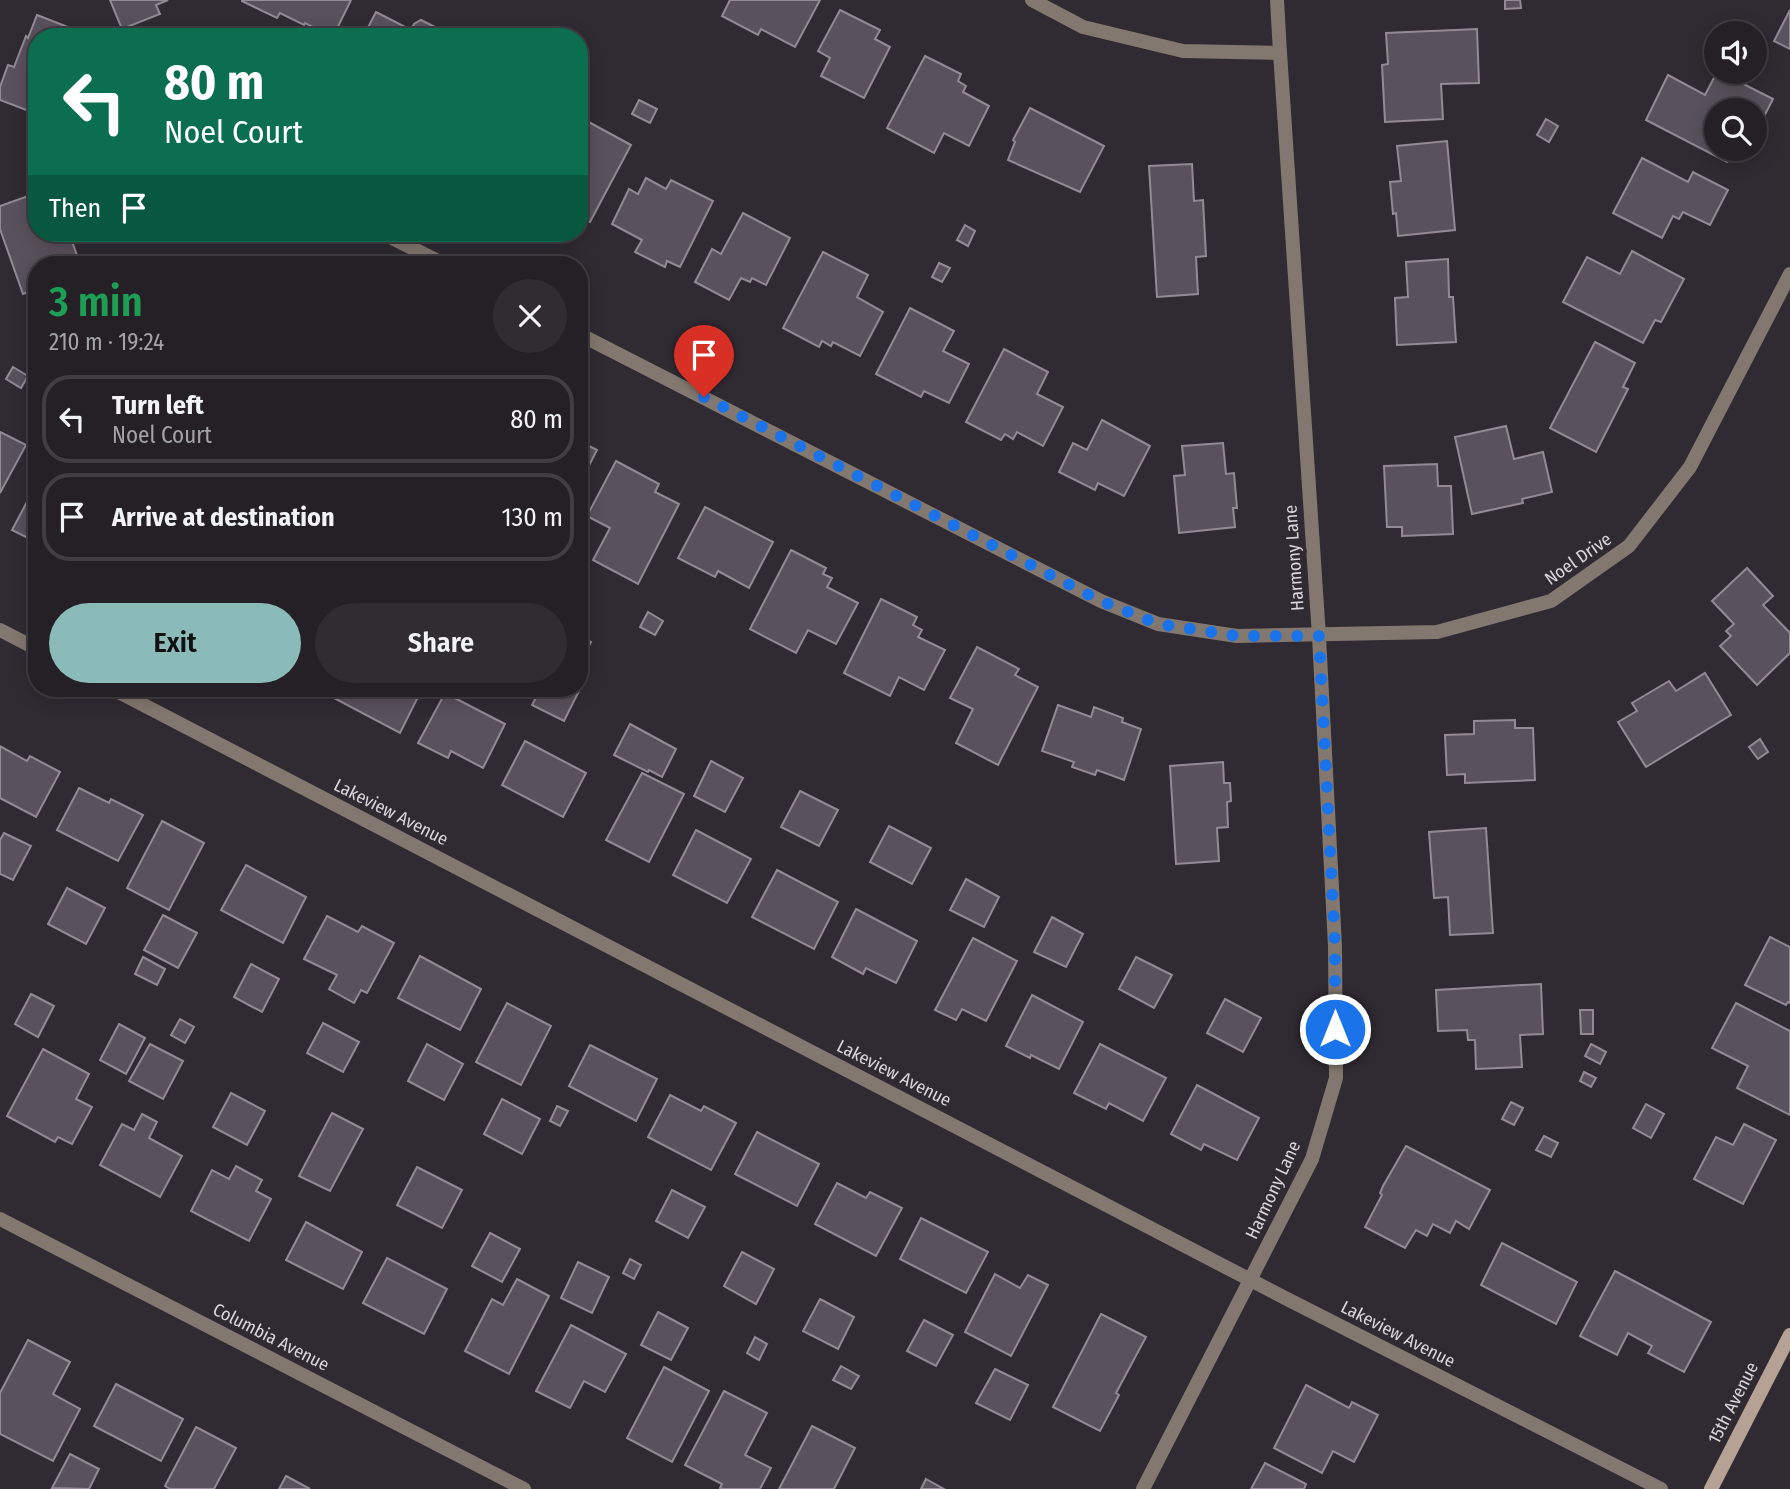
<!DOCTYPE html>
<html lang="en">
<head>
<meta charset="utf-8">
<style>
	:root { --surface:#242026; --page:#302d32; --text:#f1f3f6; --muted:#a3a3a7; --line:#413e43; --accent:#8bbbb9 }
	body { margin:0; font-family:"Fira Sans Condensed",sans-serif; background:var(--page); color:var(--text); height:100vh; display:flex; flex-direction:column; font-size:26px; white-space:nowrap }
	* { box-sizing:border-box; margin:0 }
	p { font-size:23px; color:var(--muted) }
	.icon { flex:none; width:38px; height:38px; fill:none; stroke:currentColor; stroke-width:2; stroke-linecap:round; stroke-linejoin:round }
	.map { position:relative; flex:1; overflow:hidden }
	.drawer { position:absolute; left:28px; top:256px; width:560px; height:441px; display:flex; flex-direction:column; background:var(--surface); border-radius:28px; box-shadow:0 4px 18px #0003,0 0 0 2px var(--line) }
	.drawer>* { flex:none }
	.top-card { position:absolute; left:28px; top:28px; width:560px; height:214px; border-radius:28px; box-shadow:0 4px 18px #0003,0 0 0 2px var(--line); background:#0b6e4f; color:#fff; overflow:hidden }
	.buttons { position:absolute; left:1704px; top:21px; display:grid; gap:14px }
	.buttons a { display:grid; place-items:center; width:63px; height:63px; border-radius:50%; background:var(--surface); box-shadow:0 4px 18px #0003,0 0 0 2px var(--line); font-size:35px }
	.pin { position:absolute; display:grid; place-items:center; width:60px; height:60px; color:#fff; margin:-72px -30px; border-radius:50% 50% 50% 0; rotate:-45deg; box-shadow:0 0 7px #0007 }
	.pin .icon { rotate:45deg }
	.me { position:absolute; width:77px; margin:-38px; rotate:0deg; stroke-linejoin:round; filter:drop-shadow(0 0 5px #0008) }
	.turn { display:flex; align-items:center; gap:24px; height:147px; padding:0 21px; font-size:32px }
	.turn .icon { width:91px; height:91px; stroke-width:2.5 }
	.turn b { display:block; font-size:49px; line-height:60px }
	.then { display:flex; align-items:center; height:66px; padding:0 21px; background:#0003; gap:14px; font-size:26px }
	.round { display:grid; place-items:center; flex:none; width:74px; height:74px; border-radius:37px; background:var(--page) }
	.head { display:flex; align-items:center; justify-content:space-between; height:119px; padding:0 21px }
	h1 { font-size:42px; font-weight:600; line-height:52px; color:#1e9e55 }
	.button { display:flex; gap:14px; margin-top:auto; padding:14px 21px }
	.button a { flex:1; height:80px; border-radius:42px; background:var(--accent); color:#111; font-size:28px; font-weight:600; line-height:80px; text-align:center }
	.button a+a { background:var(--page); color:var(--text) }
	ul { padding:0; list-style:none }
	li { display:flex; align-items:center; gap:21px; height:88px; margin:0 14px 10px; padding:0 7px; border:4px solid var(--line); border-radius:28px }
	li div { flex:1 }
	li b { display:block; font-size:26px }
	li em { font-style:normal }
	.map>svg:first-child { display:block }
	.building { fill:#59515b; stroke:#938a95; stroke-width:2 }
	.lines { fill:none; stroke-linecap:round; stroke-linejoin:round }
	.street { stroke:#83786f; stroke-width:14 }
	.secondary { stroke:#b5a295; stroke-width:14 }
	.route { stroke:#1a73e8; stroke-width:12; stroke-dasharray:0 21.6 }
	.labels { text-anchor:middle; dominant-baseline:central; stroke-width:7; stroke-linejoin:round; paint-order:stroke }
	.street-label { font-size:18px; fill:#dcd7dd; stroke:#302a32 }
</style>
</head>
<body>
<div class="map">
<svg width="1790" height="1489" viewBox="0 0 1790 1489">
	<rect width="100%" height="100%" fill="#302a32"/>
	<g class="building">
		<polygon points="110,0 168,0 156,5 160,14 122,29"/>
		<polygon points="242,0 351,0 333,37 305,23 304,25 280,13 277,18 242,1"/>
		<polygon points="730,0 820,0 795,47 761,29 758,35 722,16"/>
		<polygon points="1505,0 1520,0 1521,8 1505,9"/>
		<polygon points="840,10 880,30 875,39 890,47 864,98 821,76 830,58 818,51"/>
		<polygon points="1790,10 1790,49 1774,41"/>
		<polygon points="376,12 411,30 414,24 421,20 435,27 437,35 436,37 363,37"/>
		<polygon points="37,15 81,32 79,37 37,37 37,114 0,100 0,87 8,65 14,67 26,36 28,38"/>
		<polygon points="1477,29 1479,83 1441,84 1443,119 1385,122 1382,65 1388,64 1386,33"/>
		<polygon points="925,56 961,74 958,81 966,86 963,92 989,106 969,146 944,133 934,153 887,128"/>
		<polygon points="1717,72 1720,72 1773,99 1755,134 1755,110 1717,110 1717,149 1733,149 1727,162 1646,120 1668,75 1705,95"/>
		<polygon points="639,100 657,109 650,123 632,114"/>
		<polygon points="1030,108 1104,146 1080,192 1008,160 1015,142 1013,140"/>
		<polygon points="1546,119 1558,126 1549,142 1537,135"/>
		<polygon points="585,120 631,145 590,222 579,217 579,131"/>
		<polygon points="1447,141 1455,230 1398,236 1396,213 1393,214 1390,182 1401,181 1397,146"/>
		<polygon points="1642,158 1688,182 1693,172 1728,190 1710,225 1683,212 1679,219 1673,216 1662,238 1613,213"/>
		<polygon points="1192,164 1194,201 1203,200 1206,256 1196,257 1198,294 1157,297 1149,166"/>
		<polygon points="37,172 37,233 69,233 80,264 37,264 37,289 23,294 0,229 0,206 34,194 27,175"/>
		<polygon points="646,178 666,189 671,180 713,201 680,267 667,261 665,267 635,252 642,240 612,224 629,189 638,194"/>
		<polygon points="743,213 790,238 766,285 752,278 750,282 741,278 729,300 695,282 712,249 721,254"/>
		<polygon points="965,225 975,231 968,246 957,240"/>
		<polygon points="1632,251 1684,279 1661,322 1655,320 1643,343 1563,302 1587,257 1620,274"/>
		<polygon points="823,252 868,275 857,297 883,312 860,356 833,342 831,346 822,341 819,347 783,328"/>
		<polygon points="1448,259 1449,297 1453,297 1456,342 1397,345 1395,298 1408,297 1406,262"/>
		<polygon points="939,263 950,268 942,282 932,277"/>
		<polygon points="910,308 954,331 943,351 969,364 949,403 924,391 921,397 876,374"/>
		<polygon points="1595,342 1635,363 1623,387 1628,389 1596,452 1550,428"/>
		<polygon points="1004,349 1048,372 1037,394 1063,407 1043,446 1017,432 1013,439 1005,434 1001,440 966,422"/>
		<polygon points="13,367 28,376 21,388 6,379"/>
		<polygon points="1102,420 1150,446 1124,496 1098,483 1095,490 1059,472 1073,443 1087,450"/>
		<polygon points="1506,426 1514,459 1543,452 1552,492 1522,499 1523,503 1472,514 1455,437"/>
		<polygon points="0,432 26,445 0,493"/>
		<polygon points="579,441 597,450 579,485"/>
		<polygon points="1223,443 1226,474 1234,473 1237,508 1233,508 1235,527 1179,533 1174,476 1185,475 1182,446"/>
		<polygon points="616,461 659,484 655,492 679,504 638,584 593,560 610,528 587,516"/>
		<polygon points="1437,464 1438,486 1451,486 1453,534 1402,536 1402,527 1387,527 1384,466"/>
		<polygon points="37,483 37,542 36,542 12,530"/>
		<polygon points="705,507 773,542 749,588 718,571 715,577 678,558"/>
		<polygon points="791,550 826,568 823,574 832,578 827,587 858,603 836,644 808,630 796,653 750,629"/>
		<polygon points="1747,568 1773,596 1763,605 1790,633 1790,653 1757,685 1720,646 1731,636 1726,631 1734,624 1712,601"/>
		<polygon points="881,599 917,617 913,625 922,630 918,637 945,650 924,690 899,677 890,696 844,673"/>
		<polygon points="648,612 663,621 655,635 640,627"/>
		<polygon points="579,636 591,642 584,655 579,653"/>
		<polygon points="977,647 1019,669 1015,675 1038,687 998,765 956,743 973,709 950,698"/>
		<polygon points="1705,673 1731,715 1646,767 1618,722 1637,711 1632,703 1669,681 1676,691"/>
		<polygon points="579,684 582,685 564,721 532,705 541,688 579,688"/>
		<polygon points="340,688 415,688 421,691 400,733 334,698"/>
		<polygon points="445,693 505,724 483,768 451,751 448,758 418,743"/>
		<polygon points="1058,705 1091,717 1094,707 1123,718 1122,722 1141,729 1124,780 1097,770 1095,775 1072,767 1074,762 1042,751"/>
		<polygon points="1515,720 1515,728 1533,728 1535,780 1465,783 1465,774 1447,775 1445,735 1474,734 1474,721"/>
		<polygon points="630,724 676,749 662,777 649,770 648,772 614,755"/>
		<polygon points="1760,739 1768,752 1758,759 1749,747"/>
		<polygon points="525,741 586,773 563,817 502,785"/>
		<polygon points="0,746 27,761 30,756 60,772 36,817 0,798"/>
		<polygon points="711,761 743,778 725,812 694,796"/>
		<polygon points="1223,762 1224,783 1230,783 1231,801 1227,802 1228,827 1217,828 1219,861 1176,864 1170,766"/>
		<polygon points="642,773 684,794 649,862 606,840"/>
		<polygon points="79,788 109,803 111,799 143,815 118,861 57,830"/>
		<polygon points="800,791 838,810 819,846 781,827"/>
		<polygon points="162,821 204,843 169,910 127,888"/>
		<polygon points="889,826 931,848 912,884 870,862"/>
		<polygon points="1486,828 1493,933 1450,935 1448,897 1434,898 1429,832"/>
		<polygon points="696,830 751,859 727,903 673,875"/>
		<polygon points="4,833 31,846 13,880 0,874 0,840"/>
		<polygon points="246,865 306,897 283,943 221,910"/>
		<polygon points="777,870 838,902 814,949 752,917"/>
		<polygon points="966,879 999,897 984,927 950,910"/>
		<polygon points="67,888 105,908 86,944 48,924"/>
		<polygon points="856,909 917,941 896,983 866,968 863,974 832,957"/>
		<polygon points="163,915 197,933 178,968 144,950"/>
		<polygon points="327,916 358,932 362,926 394,943 367,993 361,990 354,1003 329,989 337,975 304,959"/>
		<polygon points="1052,917 1083,934 1066,967 1034,952"/>
		<polygon points="1770,937 1790,947 1790,1003 1788,1002 1786,1005 1745,985"/>
		<polygon points="973,938 1017,961 986,1021 962,1009 956,1020 935,1010"/>
		<polygon points="420,956 481,989 460,1030 398,998"/>
		<polygon points="143,957 165,969 157,985 135,974"/>
		<polygon points="1136,957 1172,975 1154,1008 1119,989"/>
		<polygon points="251,964 279,979 262,1012 234,997"/>
		<polygon points="1541,984 1543,1034 1520,1035 1522,1067 1476,1069 1475,1040 1468,1040 1467,1030 1438,1031 1436,990"/>
		<polygon points="31,994 54,1006 38,1037 15,1024"/>
		<polygon points="1032,995 1083,1022 1059,1069 1031,1055 1030,1058 1006,1046"/>
		<polygon points="1225,999 1261,1018 1243,1052 1207,1033"/>
		<polygon points="507,1003 551,1026 521,1085 476,1062"/>
		<polygon points="1736,1003 1790,1031 1790,1115 1737,1088 1748,1066 1712,1048"/>
		<polygon points="1580,1010 1593,1010 1593,1034 1581,1034"/>
		<polygon points="180,1019 194,1027 185,1043 171,1035"/>
		<polygon points="323,1023 359,1042 343,1072 307,1053"/>
		<polygon points="119,1024 145,1038 126,1074 100,1060"/>
		<polygon points="150,1044 183,1061 163,1099 129,1081"/>
		<polygon points="427,1044 463,1064 444,1100 408,1081"/>
		<polygon points="1100,1044 1166,1078 1143,1121 1109,1103 1106,1109 1074,1093"/>
		<polygon points="1591,1044 1606,1052 1600,1064 1585,1056"/>
		<polygon points="590,1045 657,1079 636,1121 569,1086"/>
		<polygon points="43,1049 89,1074 76,1099 92,1107 72,1144 58,1137 55,1142 7,1116"/>
		<polygon points="1584,1072 1596,1078 1591,1087 1580,1081"/>
		<polygon points="1197,1085 1259,1118 1237,1160 1204,1144 1201,1150 1171,1134"/>
		<polygon points="231,1093 265,1111 247,1145 213,1127"/>
		<polygon points="670,1095 701,1111 704,1106 736,1123 711,1170 648,1137"/>
		<polygon points="502,1099 540,1119 522,1154 484,1134"/>
		<polygon points="1511,1102 1523,1108 1514,1125 1502,1119"/>
		<polygon points="1646,1104 1664,1114 1651,1138 1633,1128"/>
		<polygon points="557,1106 568,1111 560,1126 550,1121"/>
		<polygon points="332,1113 363,1129 330,1191 299,1176"/>
		<polygon points="142,1114 157,1122 149,1138 182,1156 160,1197 100,1165 122,1124 134,1130"/>
		<polygon points="1744,1124 1776,1140 1743,1204 1694,1179 1716,1137 1733,1145"/>
		<polygon points="757,1132 819,1164 797,1206 735,1174"/>
		<polygon points="1544,1136 1558,1143 1551,1157 1536,1150"/>
		<polygon points="1406,1146 1490,1190 1469,1229 1456,1221 1450,1233 1433,1224 1427,1236 1416,1230 1405,1248 1365,1227 1382,1195 1380,1193 1383,1186"/>
		<polygon points="236,1166 262,1180 256,1191 271,1199 249,1241 191,1211 212,1170 229,1179"/>
		<polygon points="417,1167 462,1190 442,1228 397,1205"/>
		<polygon points="837,1183 866,1198 870,1192 902,1208 876,1256 815,1224"/>
		<polygon points="672,1190 705,1207 688,1238 656,1221"/>
		<polygon points="921,1218 988,1252 966,1293 900,1259"/>
		<polygon points="306,1222 362,1252 343,1289 286,1260"/>
		<polygon points="490,1233 520,1249 502,1282 472,1266"/>
		<polygon points="1502,1243 1577,1282 1556,1324 1481,1285"/>
		<polygon points="742,1252 774,1269 756,1304 724,1286"/>
		<polygon points="387,1258 447,1289 424,1334 363,1303"/>
		<polygon points="630,1259 641,1265 634,1279 623,1273"/>
		<polygon points="578,1262 609,1277 592,1313 561,1298"/>
		<polygon points="1615,1271 1711,1322 1684,1372 1648,1353 1652,1346 1628,1333 1617,1355 1580,1336"/>
		<polygon points="995,1274 1020,1288 1028,1275 1048,1285 1011,1356 965,1332"/>
		<polygon points="517,1279 549,1296 509,1374 465,1351 492,1299 503,1305"/>
		<polygon points="820,1299 854,1317 838,1349 803,1331"/>
		<polygon points="658,1312 688,1328 671,1360 641,1345"/>
		<polygon points="1101,1314 1146,1337 1116,1393 1119,1395 1100,1431 1053,1407"/>
		<polygon points="924,1320 953,1335 936,1366 907,1351"/>
		<polygon points="571,1325 626,1354 605,1392 584,1381 570,1408 536,1391"/>
		<polygon points="755,1337 767,1344 759,1360 747,1353"/>
		<polygon points="28,1340 70,1362 53,1394 80,1409 53,1461 0,1434 0,1393"/>
		<polygon points="841,1366 859,1376 851,1389 833,1380"/>
		<polygon points="664,1367 709,1391 672,1462 627,1438"/>
		<polygon points="995,1369 1028,1385 1010,1420 976,1403"/>
		<polygon points="116,1384 183,1419 161,1461 94,1426"/>
		<polygon points="1306,1385 1349,1408 1352,1402 1378,1415 1354,1462 1333,1451 1322,1473 1274,1448"/>
		<polygon points="724,1391 767,1413 745,1455 771,1468 760,1489 722,1489 720,1488 722,1484 685,1465"/>
		<polygon points="812,1426 855,1448 834,1489 779,1489"/>
		<polygon points="196,1427 236,1448 214,1489 170,1489 165,1486"/>
		<polygon points="70,1454 99,1469 89,1489 52,1488"/>
		<polygon points="1265,1463 1306,1484 1304,1489 1251,1489"/>
		<polygon points="286,1476 288,1477 310,1489 279,1489"/>
		<polygon points="926,1479 944,1489 921,1489"/>
	</g>
	<g class="lines">
		<g class="street">
			<polyline points="1032,0 1083,27 1183,51 1280,53"/>
			<polyline points="382,233 444,264"/>
			<polyline points="579,334 1101,601 1158,624 1237,636 1437,632 1551,601 1629,546 1690,467 1790,274"/>
			<polyline points="0,630 37,649"/>
			<polyline points="111,688 1291,1301 1661,1489"/>
			<polyline points="0,1219 524,1489"/>
			<polyline points="1143,1489 1312,1159 1336,1078 1335,946 1319,636 1280,53 1277,0"/>
		</g>
		<polyline class="secondary" points="1711,1489 1790,1335"/>
	</g>
	<g class="lines">
		<polyline class="route" points="704,397 1101,601 1158,624 1237,636 1319,636 1335,946 1335,1029"/>
	</g>
	<g class="labels">
		<g class="street-label">
			<text transform="translate(1294 558) rotate(-94)">Harmony Lane</text>
			<text transform="translate(1578 559) rotate(-35)">Noel Drive</text>
			<text transform="translate(391 812) rotate(27)">Lakeview Avenue</text>
			<text transform="translate(894 1073) rotate(27)">Lakeview Avenue</text>
			<text transform="translate(1273 1190) rotate(-65)">Harmony Lane</text>
			<text transform="translate(1398 1334) rotate(27)">Lakeview Avenue</text>
			<text transform="translate(271 1337) rotate(27)">Columbia Avenue</text>
			<text transform="translate(1733 1403) rotate(-63)">15th Avenue</text>
		</g>
	</g>
</svg>
<div class="buttons">
<a><svg class="icon" aria-label="sound" viewBox="0 0 24 24"><path d="M4 9h4l5-4v14l-5-4H4zM17 9q2 3 0 6"/></svg></a>
<a><svg class="icon" aria-label="search" viewBox="0 0 24 24"><circle cx="10" cy="10" r="6"/><path d="M15 15l6 6"/></svg></a>
</div>
<div class="pin" style="left:704px;top:397px;background:#d93025"><svg class="icon" aria-label="arrive" viewBox="0 0 24 24"><path d="M6 21V4h12l-3 4 3 4H6"/></svg></div>
<svg class="me" style="left:1335px;top:1029px" viewBox="-20 -20 40 40"><circle r="17" fill="#1a73e8" stroke="#fff" stroke-width="3"/><path d="M0-11L8 9 0 5-8 9z" fill="#fff"/></svg>
<div class="top-card">
<div class="turn"><svg class="icon" aria-label="left" viewBox="0 0 24 24"><path d="M17 20v-9H6M10 6l-5 5 5 5"/></svg><div><b>80 m</b>Noel Court</div></div>
<div class="then">Then<svg class="icon" aria-label="arrive" viewBox="0 0 24 24"><path d="M6 21V4h12l-3 4 3 4H6"/></svg></div>
</div>
<section class="drawer">
<div class="head"><div><h1>3 min</h1><p>210 m · 19:24</p></div><a class="round"><svg class="icon" aria-label="close" viewBox="0 0 24 24"><path d="M6 6l12 12M18 6L6 18"/></svg></a></div>
<ul>
<li><svg class="icon" aria-label="left" viewBox="0 0 24 24"><path d="M17 20v-9H6M10 6l-5 5 5 5"/></svg><div><b>Turn left</b><p>Noel Court</p></div><em>80 m</em></li>
<li><svg class="icon" aria-label="arrive" viewBox="0 0 24 24"><path d="M6 21V4h12l-3 4 3 4H6"/></svg><div><b>Arrive at destination</b></div><em>130 m</em></li>
</ul>
<div class="button"><a>Exit</a><a>Share</a></div>
</section>
</div>
</body>
</html>
